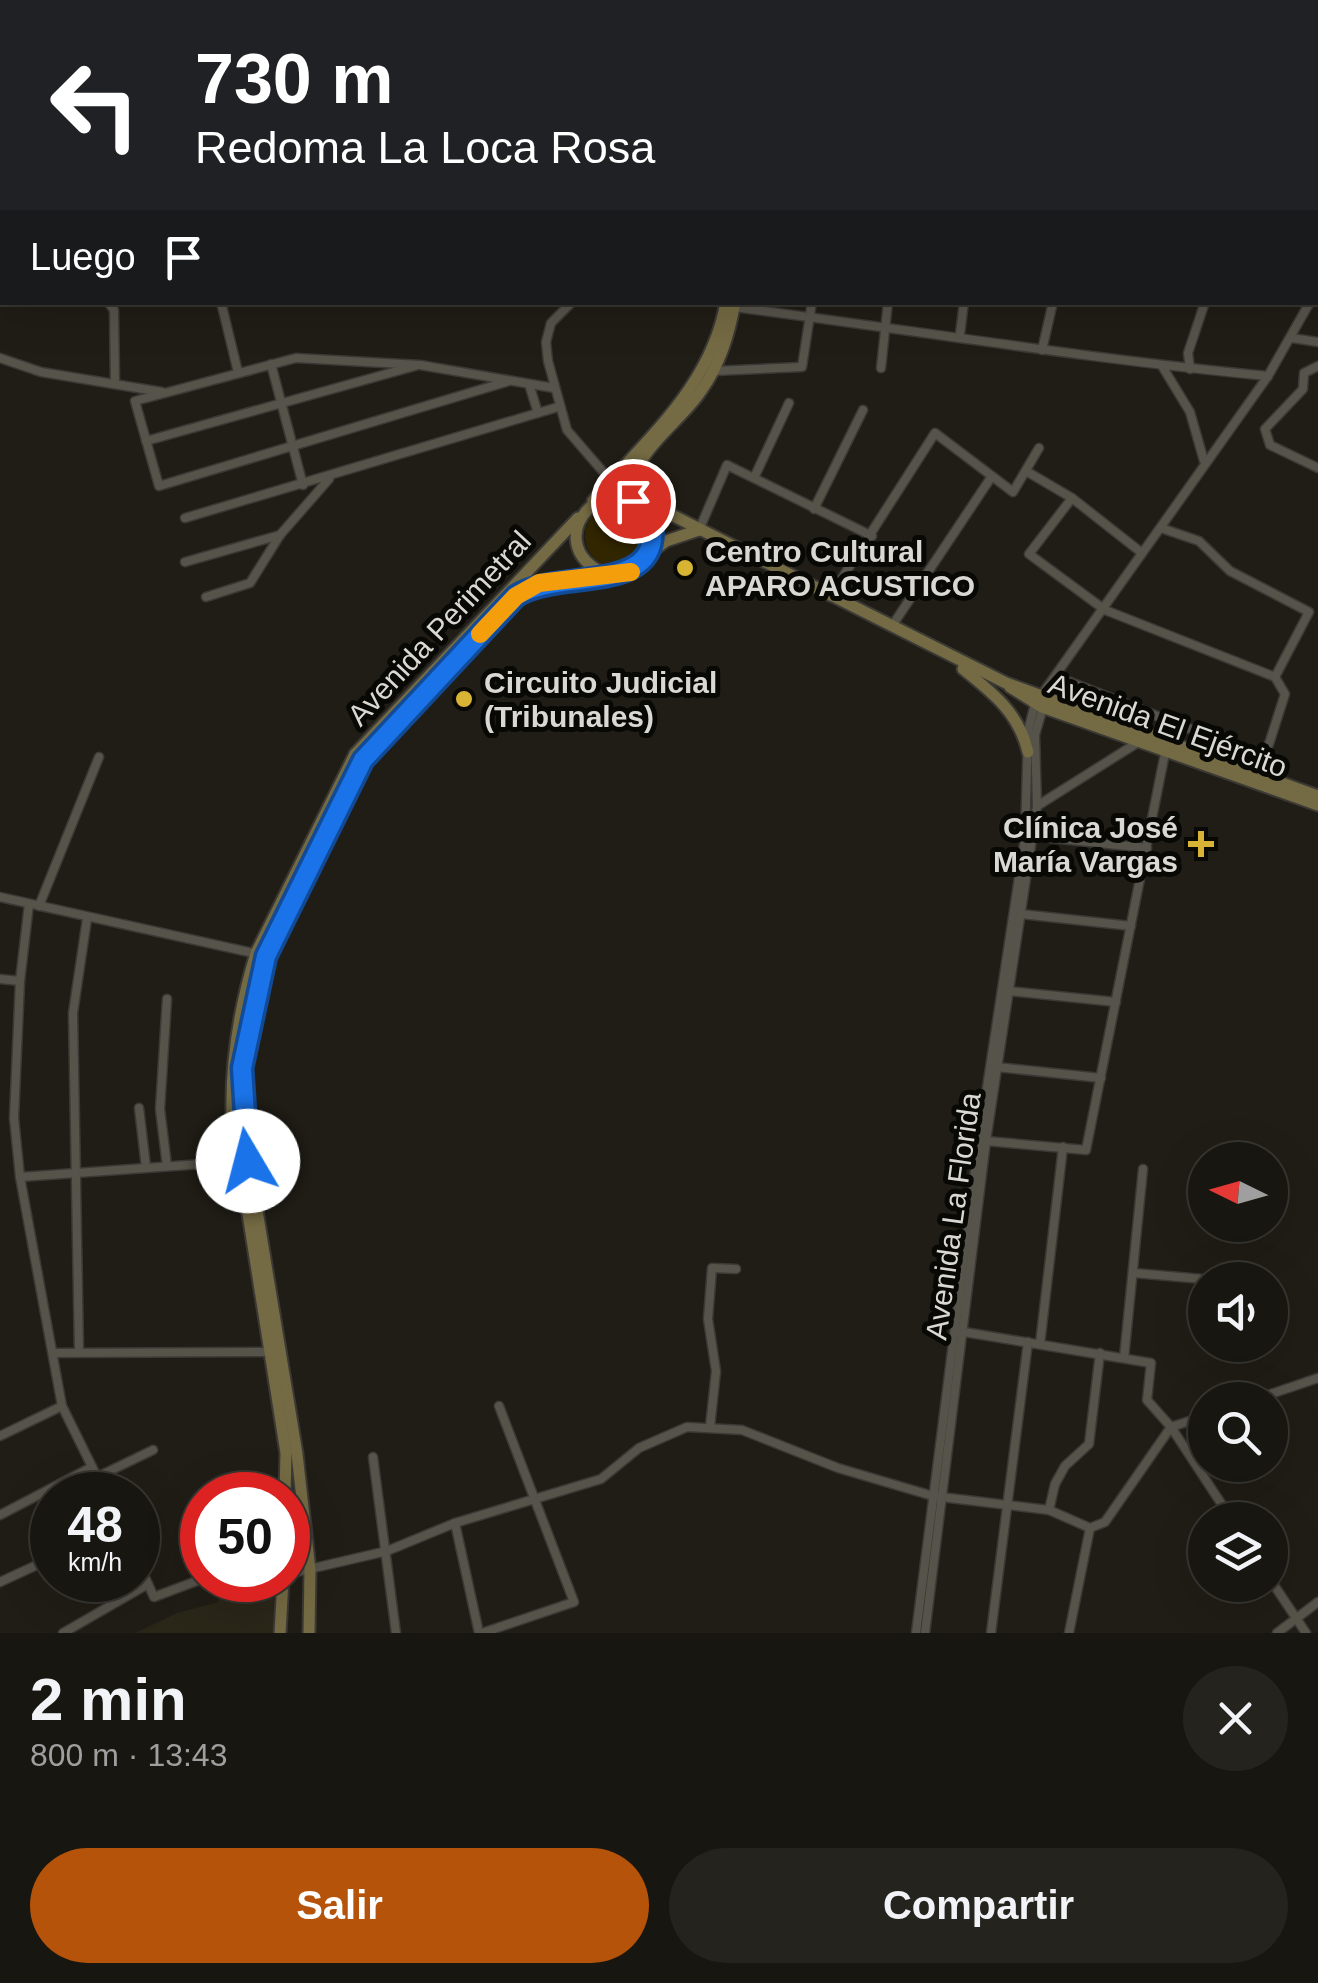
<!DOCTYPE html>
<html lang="es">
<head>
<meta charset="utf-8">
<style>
	:root { --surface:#181610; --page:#25231e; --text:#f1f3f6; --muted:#9f9f9f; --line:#363530; --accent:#b45309 }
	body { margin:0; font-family:Arial,sans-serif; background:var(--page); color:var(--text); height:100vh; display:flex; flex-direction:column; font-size:38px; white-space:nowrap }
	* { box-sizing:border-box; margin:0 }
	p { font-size:32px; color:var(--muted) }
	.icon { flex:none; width:55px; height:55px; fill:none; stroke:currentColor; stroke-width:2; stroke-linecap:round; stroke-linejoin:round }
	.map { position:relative; height:1633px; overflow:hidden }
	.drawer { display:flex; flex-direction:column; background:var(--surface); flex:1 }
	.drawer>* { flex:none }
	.guide { position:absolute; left:0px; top:0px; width:1320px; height:305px; box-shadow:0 10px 40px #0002,0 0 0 2px var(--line); background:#202124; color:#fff; overflow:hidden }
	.needle { width:65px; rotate:275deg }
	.fabs { position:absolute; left:1188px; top:1142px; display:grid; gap:20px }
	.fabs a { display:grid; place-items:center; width:100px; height:100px; border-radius:50%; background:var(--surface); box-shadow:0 10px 40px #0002,0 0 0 2px var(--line); font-size:50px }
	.speed { position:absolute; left:30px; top:1472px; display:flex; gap:20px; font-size:50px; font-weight:700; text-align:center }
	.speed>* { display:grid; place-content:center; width:130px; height:130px; border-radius:50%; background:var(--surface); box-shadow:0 10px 40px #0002,0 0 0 2px var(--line); line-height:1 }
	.speed small { font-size:25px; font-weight:400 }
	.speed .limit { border:15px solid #d22; background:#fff; color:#111 }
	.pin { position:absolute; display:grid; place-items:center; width:85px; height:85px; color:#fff; margin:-42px; border:5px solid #fff; border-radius:50%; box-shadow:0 2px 10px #0007 }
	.me { position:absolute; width:110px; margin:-55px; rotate:352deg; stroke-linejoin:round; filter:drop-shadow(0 0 8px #0008) }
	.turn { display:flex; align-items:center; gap:35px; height:210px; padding:0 30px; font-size:45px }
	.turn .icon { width:130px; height:130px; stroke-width:2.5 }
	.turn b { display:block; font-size:70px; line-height:85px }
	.then { display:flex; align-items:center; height:95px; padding:0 30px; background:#0003; gap:20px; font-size:38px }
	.round { display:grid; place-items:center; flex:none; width:105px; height:105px; border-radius:52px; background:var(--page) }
	.summary { display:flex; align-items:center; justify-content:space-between; height:170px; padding:0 30px }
	h1 { font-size:60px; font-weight:800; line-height:75px }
	.primary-button { display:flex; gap:20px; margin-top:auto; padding:20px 30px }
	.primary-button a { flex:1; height:115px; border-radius:60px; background:var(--accent); color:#fff; font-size:40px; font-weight:800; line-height:115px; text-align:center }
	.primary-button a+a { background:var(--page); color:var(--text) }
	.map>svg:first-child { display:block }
	.built { fill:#2a2618 }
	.green { fill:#322600 }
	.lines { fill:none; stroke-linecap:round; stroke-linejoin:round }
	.street-casing { stroke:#3b3935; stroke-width:11 }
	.secondary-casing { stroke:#3b3935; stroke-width:15 }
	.street { stroke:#55534a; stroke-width:8 }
	.secondary { stroke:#746a43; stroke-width:11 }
	.route-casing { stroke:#114b97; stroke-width:25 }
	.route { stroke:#1a73e8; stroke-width:18 }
	.slow { stroke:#f59e0b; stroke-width:18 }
	.poi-dot { fill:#d8b434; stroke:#080805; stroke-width:4 }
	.labels { text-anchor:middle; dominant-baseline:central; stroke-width:10; stroke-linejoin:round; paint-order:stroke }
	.poi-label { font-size:30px; font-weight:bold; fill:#dad8d3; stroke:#080805; text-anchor:start }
	.street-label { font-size:30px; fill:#dad8d3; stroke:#080805 }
</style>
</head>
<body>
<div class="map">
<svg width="1318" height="1633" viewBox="0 0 1318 1633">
	<rect width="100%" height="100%" fill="#201d16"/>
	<polygon class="built" points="274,1588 273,1633 135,1633 177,1613 218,1602 219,1596"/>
	<circle class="green" cx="616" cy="536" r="31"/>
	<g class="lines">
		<g class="street-casing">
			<g id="street">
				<polyline points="130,0 132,2"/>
				<polyline points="674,0 674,2"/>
				<polyline points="1202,0 1204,2"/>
				<polyline points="728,2 728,0"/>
				<polyline points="1212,2 1215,0"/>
				<polyline points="1318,283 1318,282"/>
				<polyline points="108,302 114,310 115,384"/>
				<polyline points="221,302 238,372"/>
				<polyline points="572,302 551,323 546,342 548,361 567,430 611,481"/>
				<path d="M734,307C912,330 1089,359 1268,376"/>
				<polyline points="960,334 964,302"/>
				<polyline points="1292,338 1318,342"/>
				<polyline points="1042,350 1053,302"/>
				<polyline points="0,358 41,372 162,392"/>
				<polyline points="271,364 303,485"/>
				<polyline points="1162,366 1190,412 1204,461"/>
				<polyline points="1318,366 1304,373 1303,389 1265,429 1270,445 1318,468"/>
				<polyline points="881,368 888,302"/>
				<polyline points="1190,369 1188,353 1205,302"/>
				<polyline points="714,371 802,367 812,302"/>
				<polyline points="509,381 159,486 135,401 296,358 420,365 554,388"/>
				<polyline points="529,384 538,413"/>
				<polyline points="146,441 415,366"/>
				<polyline points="1026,471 1072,498 1142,553"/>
				<polyline points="754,478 789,403"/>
				<polyline points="1072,498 1029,554 1105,610 1275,677 1285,694 1259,775"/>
				<polyline points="814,509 863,410"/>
				<polyline points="185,518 558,407"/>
				<polyline points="1161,528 1199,541 1230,571 1309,612 1275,677"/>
				<polyline points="699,530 727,465 872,536"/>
				<polyline points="185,562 280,535"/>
				<polyline points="206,597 250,583 280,535 329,479"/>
				<polyline points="830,597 935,433 1013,492 1039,448"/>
				<polyline points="892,626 992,476"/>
				<polyline points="1057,677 1265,758"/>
				<polyline points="1037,806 1137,743"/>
				<polyline points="1032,836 1147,848"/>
				<polyline points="0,897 267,956"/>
				<polyline points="29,904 20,981 14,1118 20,1177 62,1406 106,1495"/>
				<polyline points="39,906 99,757"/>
				<polyline points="1021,914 1131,926"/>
				<polyline points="0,979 20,981"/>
				<polyline points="1009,991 1116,1002"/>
				<polyline points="167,999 160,1109 167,1166"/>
				<polyline points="996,1067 1101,1078"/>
				<polyline points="139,1108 146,1167"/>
				<polyline points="986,1141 1086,1150 1165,753"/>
				<polyline points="20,1177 244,1161"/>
				<polyline points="1134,1273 1214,1280"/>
				<polyline points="958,1331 1151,1363 1147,1400 1171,1427 1232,1520"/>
				<polyline points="1040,1344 1063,1147"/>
				<polyline points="79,1352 73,1013 87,919"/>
				<polyline points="53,1353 274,1352"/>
				<polyline points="1124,1358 1143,1169"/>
				<polyline points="1253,1400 1318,1378"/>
				<polyline points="710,1427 716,1371 708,1319 712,1268 736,1269"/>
				<polyline points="0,1436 62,1406"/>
				<polyline points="373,1457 396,1633"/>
				<polyline points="97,1477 153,1450"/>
				<polyline points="1049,1510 1055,1484 1065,1466 1089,1444 1100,1353"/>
				<polyline points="0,1515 92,1467"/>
				<polyline points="455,1523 479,1633"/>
				<polyline points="138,1562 154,1597 202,1579"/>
				<polyline points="288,1574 387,1551 455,1523 601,1479 639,1448 687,1427 742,1430 838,1468 933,1496 1049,1510 1090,1528 1105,1522 1171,1427 1205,1416"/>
				<polyline points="1270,1579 1306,1633"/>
				<polyline points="0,1582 52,1558"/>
				<polyline points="63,1633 148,1584"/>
				<polyline points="482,1633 574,1602 499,1406"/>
				<polyline points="916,1633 979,1140 1025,838 1028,731 1035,704 1268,376 1310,302"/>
				<polyline points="925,1633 986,1141 1037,806 1035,735 1044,704"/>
				<polyline points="991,1633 1028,1342"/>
				<polyline points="1069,1633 1090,1528"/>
				<polyline points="1277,1633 1318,1602"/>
			</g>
		</g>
		<g class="secondary-casing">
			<g id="secondary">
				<polyline points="759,0 759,2"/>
				<polyline points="772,0 772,2"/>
				<path d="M593,501C647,438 711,387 726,302"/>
				<path d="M633,501C625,455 677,427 701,391C720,364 729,335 735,302"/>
				<polyline points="640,504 664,511 1006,683 1318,796"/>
				<polyline points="651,552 666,541 699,530"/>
				<path d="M963,669C993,693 1019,713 1028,752"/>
				<polyline points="1010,687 1042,707 1318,805"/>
				<path d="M285,1495L286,1453L232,1113C231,1059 240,1005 256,953L355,754L578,518"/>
				<polyline points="280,1633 283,1580"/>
				<path d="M309,1633L310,1570L297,1454L241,1113V1068L257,984L363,760L516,596C559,567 660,596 652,525C616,452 532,541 605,574"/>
			</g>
		</g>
		<use href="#street" class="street"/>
		<use href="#secondary" class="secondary"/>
	</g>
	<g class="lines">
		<g class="route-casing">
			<path id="route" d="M248,1161L242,1068L266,956L363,760L516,596C559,568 660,596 652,525L633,501"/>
		</g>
		<use href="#route" class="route"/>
		<polyline class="slow" points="480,634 516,596 539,583 631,572"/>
	</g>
	<g class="poi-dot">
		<circle cx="685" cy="568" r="10"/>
		<circle cx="464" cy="699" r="10"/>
		<path d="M1196 829h10v10h10v10h-10v10h-10v-10h-10v-10h10z"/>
	</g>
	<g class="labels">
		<g class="poi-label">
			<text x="705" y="551">Centro Cultural<tspan x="705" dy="34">APARO ACUSTICO</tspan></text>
			<text x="484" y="682">Circuito Judicial<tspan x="484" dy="34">(Tribunales)</tspan></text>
			<text x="1178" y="827" text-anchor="end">Clínica José<tspan x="1178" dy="34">María Vargas</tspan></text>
		</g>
		<g class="street-label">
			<text transform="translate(439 628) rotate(-47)">Avenida Perimetral</text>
			<text transform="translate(1168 725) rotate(20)">Avenida El Ejército</text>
			<text transform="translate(953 1216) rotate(-82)">Avenida La Florida</text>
		</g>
	</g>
</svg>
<div class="fabs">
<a><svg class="needle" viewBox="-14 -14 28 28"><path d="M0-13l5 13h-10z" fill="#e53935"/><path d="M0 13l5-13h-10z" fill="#9f9f9f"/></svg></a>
<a><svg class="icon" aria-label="sound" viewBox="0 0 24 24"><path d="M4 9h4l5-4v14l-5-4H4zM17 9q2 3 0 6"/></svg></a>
<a><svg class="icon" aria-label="search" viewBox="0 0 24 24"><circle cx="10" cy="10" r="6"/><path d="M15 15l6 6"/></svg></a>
<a><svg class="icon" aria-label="layers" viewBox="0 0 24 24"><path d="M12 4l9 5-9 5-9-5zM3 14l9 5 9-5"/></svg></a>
</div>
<div class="speed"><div>48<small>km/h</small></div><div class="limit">50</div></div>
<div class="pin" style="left:633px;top:501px;background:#d93025"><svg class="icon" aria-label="arrive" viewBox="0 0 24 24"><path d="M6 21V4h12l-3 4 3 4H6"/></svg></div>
<svg class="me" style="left:248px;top:1161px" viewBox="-20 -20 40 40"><circle r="19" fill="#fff"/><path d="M0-13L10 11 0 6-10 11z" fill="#1a73e8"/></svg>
<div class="guide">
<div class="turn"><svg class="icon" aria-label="left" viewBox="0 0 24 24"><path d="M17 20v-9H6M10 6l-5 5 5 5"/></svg><div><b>730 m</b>Redoma La Loca Rosa</div></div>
<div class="then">Luego<svg class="icon" aria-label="arrive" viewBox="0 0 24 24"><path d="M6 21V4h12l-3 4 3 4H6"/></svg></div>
</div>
</div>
<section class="drawer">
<div class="summary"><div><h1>2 min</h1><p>800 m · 13:43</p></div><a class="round"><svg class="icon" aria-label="close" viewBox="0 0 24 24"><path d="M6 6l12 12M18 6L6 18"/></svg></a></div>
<div class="primary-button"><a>Salir</a><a>Compartir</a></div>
</section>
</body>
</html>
